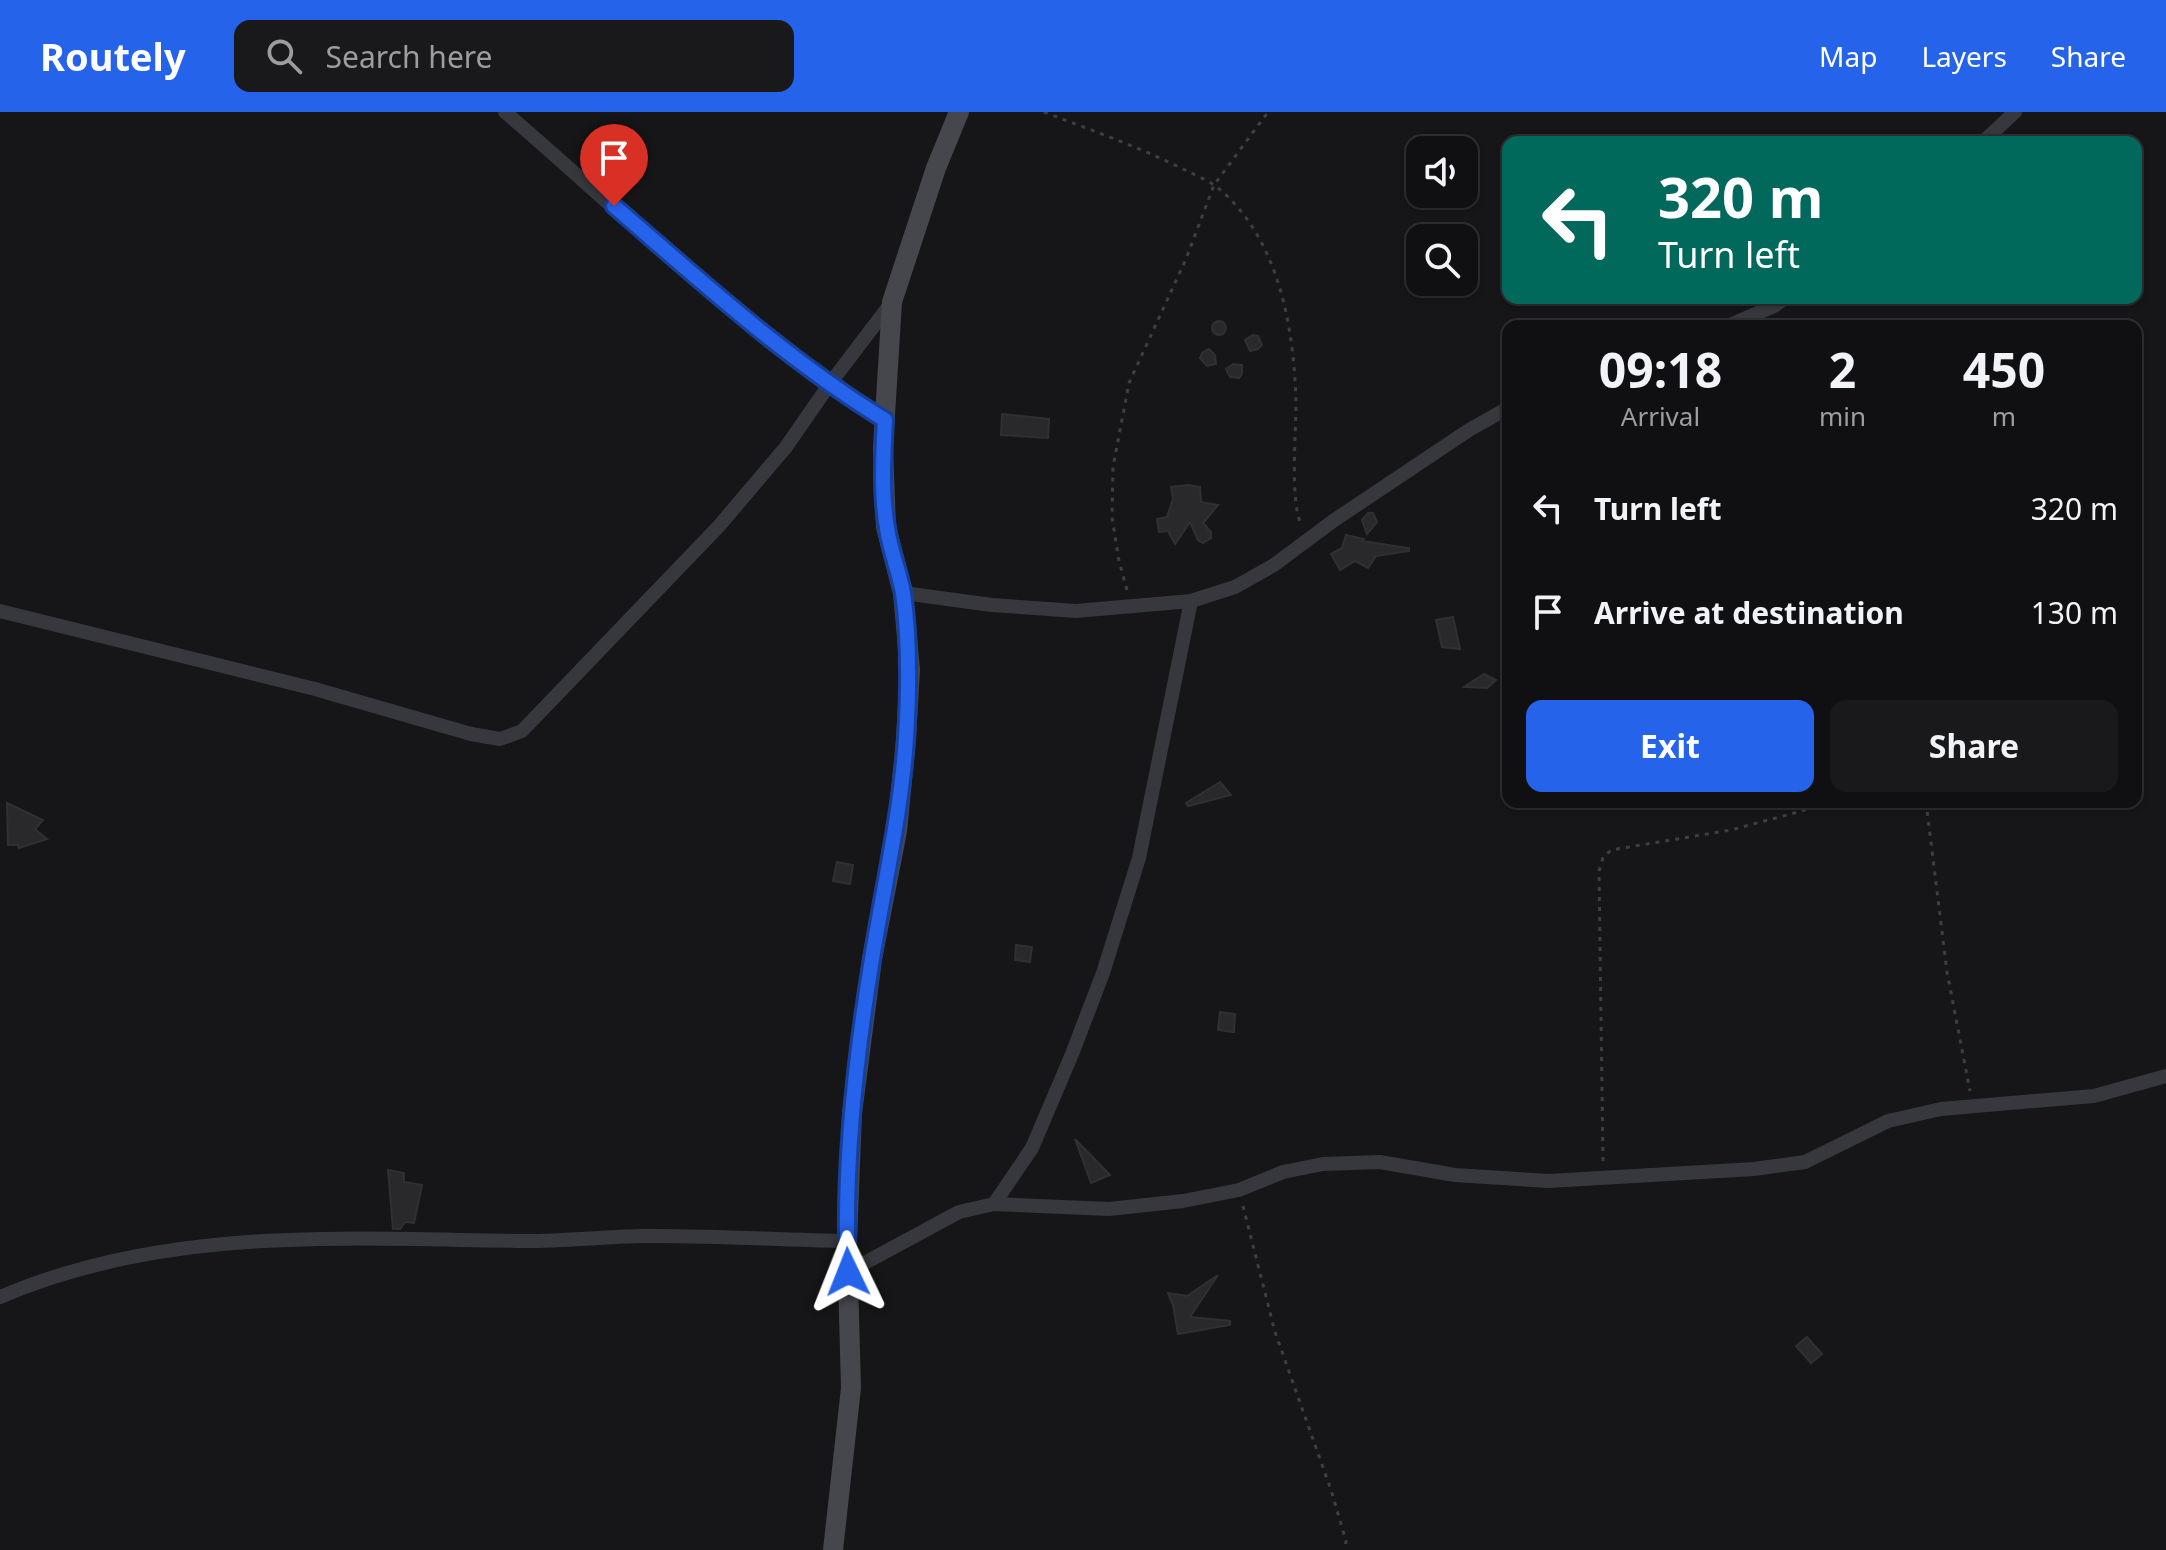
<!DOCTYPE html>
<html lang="en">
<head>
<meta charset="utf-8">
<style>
	:root { --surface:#101012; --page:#19191b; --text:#f1f3f6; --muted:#9c9d9f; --line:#303032; --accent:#2563eb }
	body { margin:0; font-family:"Noto Sans",sans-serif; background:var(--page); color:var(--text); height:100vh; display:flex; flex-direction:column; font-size:30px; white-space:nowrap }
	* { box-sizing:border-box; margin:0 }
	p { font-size:26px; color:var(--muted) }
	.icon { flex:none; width:44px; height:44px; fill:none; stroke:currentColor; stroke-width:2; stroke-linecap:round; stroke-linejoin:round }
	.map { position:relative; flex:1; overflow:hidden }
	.panel { position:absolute; left:1502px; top:208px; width:640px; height:488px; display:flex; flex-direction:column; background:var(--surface); border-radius:16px; box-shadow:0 2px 6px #0004,0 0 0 2px var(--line) }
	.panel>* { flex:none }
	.top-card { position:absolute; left:1502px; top:24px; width:640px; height:168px; border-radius:16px; box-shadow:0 2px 6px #0004,0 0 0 2px var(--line); background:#00695c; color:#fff; overflow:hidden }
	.controls { position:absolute; left:1406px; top:24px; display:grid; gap:16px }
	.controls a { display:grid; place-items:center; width:72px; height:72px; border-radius:16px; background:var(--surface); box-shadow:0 2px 6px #0004,0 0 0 2px var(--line); font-size:40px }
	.pin { position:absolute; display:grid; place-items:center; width:68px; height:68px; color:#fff; margin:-82px -34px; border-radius:50% 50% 50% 0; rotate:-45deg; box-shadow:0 0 8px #0007 }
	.pin .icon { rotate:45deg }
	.me { position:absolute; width:88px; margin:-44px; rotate:358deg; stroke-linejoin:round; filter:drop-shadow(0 0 6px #0008) }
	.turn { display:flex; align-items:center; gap:28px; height:168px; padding:0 24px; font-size:36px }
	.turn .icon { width:104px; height:104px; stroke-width:2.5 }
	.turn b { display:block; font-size:56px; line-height:68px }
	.eta { display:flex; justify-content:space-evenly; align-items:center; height:136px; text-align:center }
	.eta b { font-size:48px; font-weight:700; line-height:56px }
	.cta { display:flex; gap:16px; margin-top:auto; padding:16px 24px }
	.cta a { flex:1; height:92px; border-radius:16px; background:var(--accent); color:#fff; font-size:32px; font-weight:700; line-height:92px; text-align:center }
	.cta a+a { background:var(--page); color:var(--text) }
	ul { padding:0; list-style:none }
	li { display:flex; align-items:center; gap:24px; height:104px; padding:0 24px }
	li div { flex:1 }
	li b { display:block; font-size:30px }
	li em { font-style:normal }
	header { display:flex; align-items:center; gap:48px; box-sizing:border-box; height:112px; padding:0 40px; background:var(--accent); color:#fff }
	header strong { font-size:38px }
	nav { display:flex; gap:44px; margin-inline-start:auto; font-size:28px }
	.search { width:560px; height:72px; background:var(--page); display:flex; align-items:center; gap:20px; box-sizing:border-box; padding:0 28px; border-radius:16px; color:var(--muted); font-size:30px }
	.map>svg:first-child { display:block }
	.building { fill:#29292c; stroke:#303034; stroke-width:2 }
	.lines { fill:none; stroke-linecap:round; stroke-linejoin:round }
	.path { stroke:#3d3f44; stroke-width:3; stroke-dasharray:4 6; stroke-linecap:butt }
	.street { stroke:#37383d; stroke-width:14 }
	.secondary { stroke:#45474d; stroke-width:20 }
	.route-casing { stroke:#184099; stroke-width:20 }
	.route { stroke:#2563eb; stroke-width:14 }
</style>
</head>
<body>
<header>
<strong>Routely</strong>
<div class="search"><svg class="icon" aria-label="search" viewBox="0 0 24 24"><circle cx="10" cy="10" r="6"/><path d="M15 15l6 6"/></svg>Search here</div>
<nav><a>Map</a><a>Layers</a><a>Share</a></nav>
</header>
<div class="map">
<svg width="2166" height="1438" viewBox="0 0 2166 1438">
	<rect width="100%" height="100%" fill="#161618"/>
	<g class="building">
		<circle cx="1219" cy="216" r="7"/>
		<polygon points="1253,223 1258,224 1262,233 1258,237 1250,239 1245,228"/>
		<polygon points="1209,237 1215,243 1216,252 1207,254 1200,246 1202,241"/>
		<polygon points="1233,252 1242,253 1242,262 1239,266 1230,265 1226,257"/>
		<polygon points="1002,302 1049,307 1048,326 1001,323"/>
		<polygon points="1189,373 1200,375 1201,390 1218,393 1203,411 1211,420 1211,426 1203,431 1198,428 1190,410 1175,432 1168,419 1159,420 1157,407 1167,405 1173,387 1171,375"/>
		<polygon points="1368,401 1373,401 1377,410 1367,422 1362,408"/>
		<polygon points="1346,423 1364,427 1362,429 1409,436 1409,439 1376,444 1368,456 1355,449 1340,458 1331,442 1342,436"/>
		<polygon points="1453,505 1460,537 1442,535 1436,508"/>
		<polygon points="1484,562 1496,568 1487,576 1464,575"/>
		<polygon points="1220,670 1231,683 1188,694 1186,691"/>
		<polygon points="7,691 43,708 35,717 47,727 19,736 18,733 8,733"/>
		<polygon points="837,750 853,753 850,772 833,769"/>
		<polygon points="1016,833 1032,835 1030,850 1015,848"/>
		<polygon points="1220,900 1235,902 1234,920 1218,918"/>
		<polygon points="1075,1027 1110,1063 1091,1071"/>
		<polygon points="388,1058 404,1061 404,1070 422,1073 414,1111 405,1110 400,1117 393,1117"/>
		<polygon points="1218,1163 1190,1205 1230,1209 1230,1213 1178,1222 1173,1193 1168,1181 1187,1184"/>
		<polygon points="1807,1225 1822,1242 1811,1251 1796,1234"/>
	</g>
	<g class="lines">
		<g class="path">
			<path d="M1044,0C1091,18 1139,35 1185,58C1195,63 1207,68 1217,75C1279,126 1294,215 1296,291C1296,320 1290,389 1301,412"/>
			<polyline points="1127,478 1119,449 1112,405 1113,355 1129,271 1186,147 1214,73 1268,0"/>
			<polyline points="1926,690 1947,860 1970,979"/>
			<polyline points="1603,1049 1599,759 1603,746 1611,738 1731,718 1835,690"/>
			<polyline points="1243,1094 1275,1220 1331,1378 1346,1429 1345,1438"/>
		</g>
		<g class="street">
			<path d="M505,0C628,106 747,223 885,308"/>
			<polyline points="1983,30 2015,0"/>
			<polyline points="1728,214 1774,194 1785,186"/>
			<polyline points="903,481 992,493 1076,499 1191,489 1235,475 1274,453 1333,409 1469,318 1508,296"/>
			<polyline points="0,499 315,577 471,622 500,627 522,619 719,414 786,335 829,273 892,190"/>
			<polyline points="994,1092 1032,1036 1072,942 1103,861 1139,746 1191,489"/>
			<polyline points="848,1160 959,1100 994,1092 1109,1097 1183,1089 1239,1078 1283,1060 1323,1052 1380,1050 1455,1063 1549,1069 1754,1057 1805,1050 1888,1009 1941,997 2094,984 2166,964"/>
			<path d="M0,1185C168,1113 348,1127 526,1129C564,1129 602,1125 641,1124C709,1123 778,1128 847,1129"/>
		</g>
		<polyline class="secondary" points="833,1438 851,1276 847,1129 852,1001 872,847 897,719 906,628 910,558 903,481 886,415 883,335 892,190 936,56 959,0"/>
	</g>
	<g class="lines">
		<g class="route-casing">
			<path id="route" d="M614,94C701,169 787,248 885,308C883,343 881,382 887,416C890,438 899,459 903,481C910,529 909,578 906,626C901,701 884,773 872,847C855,949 843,1056 848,1160"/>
		</g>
		<use href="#route" class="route"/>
	</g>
</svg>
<div class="controls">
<a><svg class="icon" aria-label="sound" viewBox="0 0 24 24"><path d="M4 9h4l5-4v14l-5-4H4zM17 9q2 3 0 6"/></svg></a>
<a><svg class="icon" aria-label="search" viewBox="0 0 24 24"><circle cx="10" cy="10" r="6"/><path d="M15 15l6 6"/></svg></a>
</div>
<div class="pin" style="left:614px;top:94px;background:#d93025"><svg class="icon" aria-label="arrive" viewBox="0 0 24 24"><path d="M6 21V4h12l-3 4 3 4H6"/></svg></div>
<svg class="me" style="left:848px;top:1160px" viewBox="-20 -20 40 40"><path d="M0-17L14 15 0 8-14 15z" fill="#2563eb" stroke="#fff" stroke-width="4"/></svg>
<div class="top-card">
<div class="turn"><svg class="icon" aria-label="left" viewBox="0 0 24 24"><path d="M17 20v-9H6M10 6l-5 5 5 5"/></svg><div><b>320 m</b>Turn left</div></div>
</div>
<section class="panel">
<div class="eta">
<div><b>09:18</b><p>Arrival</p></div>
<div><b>2</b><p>min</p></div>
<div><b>450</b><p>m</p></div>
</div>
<ul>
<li><svg class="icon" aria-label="left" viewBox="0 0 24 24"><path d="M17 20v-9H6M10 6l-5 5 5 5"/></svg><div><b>Turn left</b></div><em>320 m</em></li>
<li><svg class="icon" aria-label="arrive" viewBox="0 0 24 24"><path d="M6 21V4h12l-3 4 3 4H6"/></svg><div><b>Arrive at destination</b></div><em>130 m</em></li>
</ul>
<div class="cta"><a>Exit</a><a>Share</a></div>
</section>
</div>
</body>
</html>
